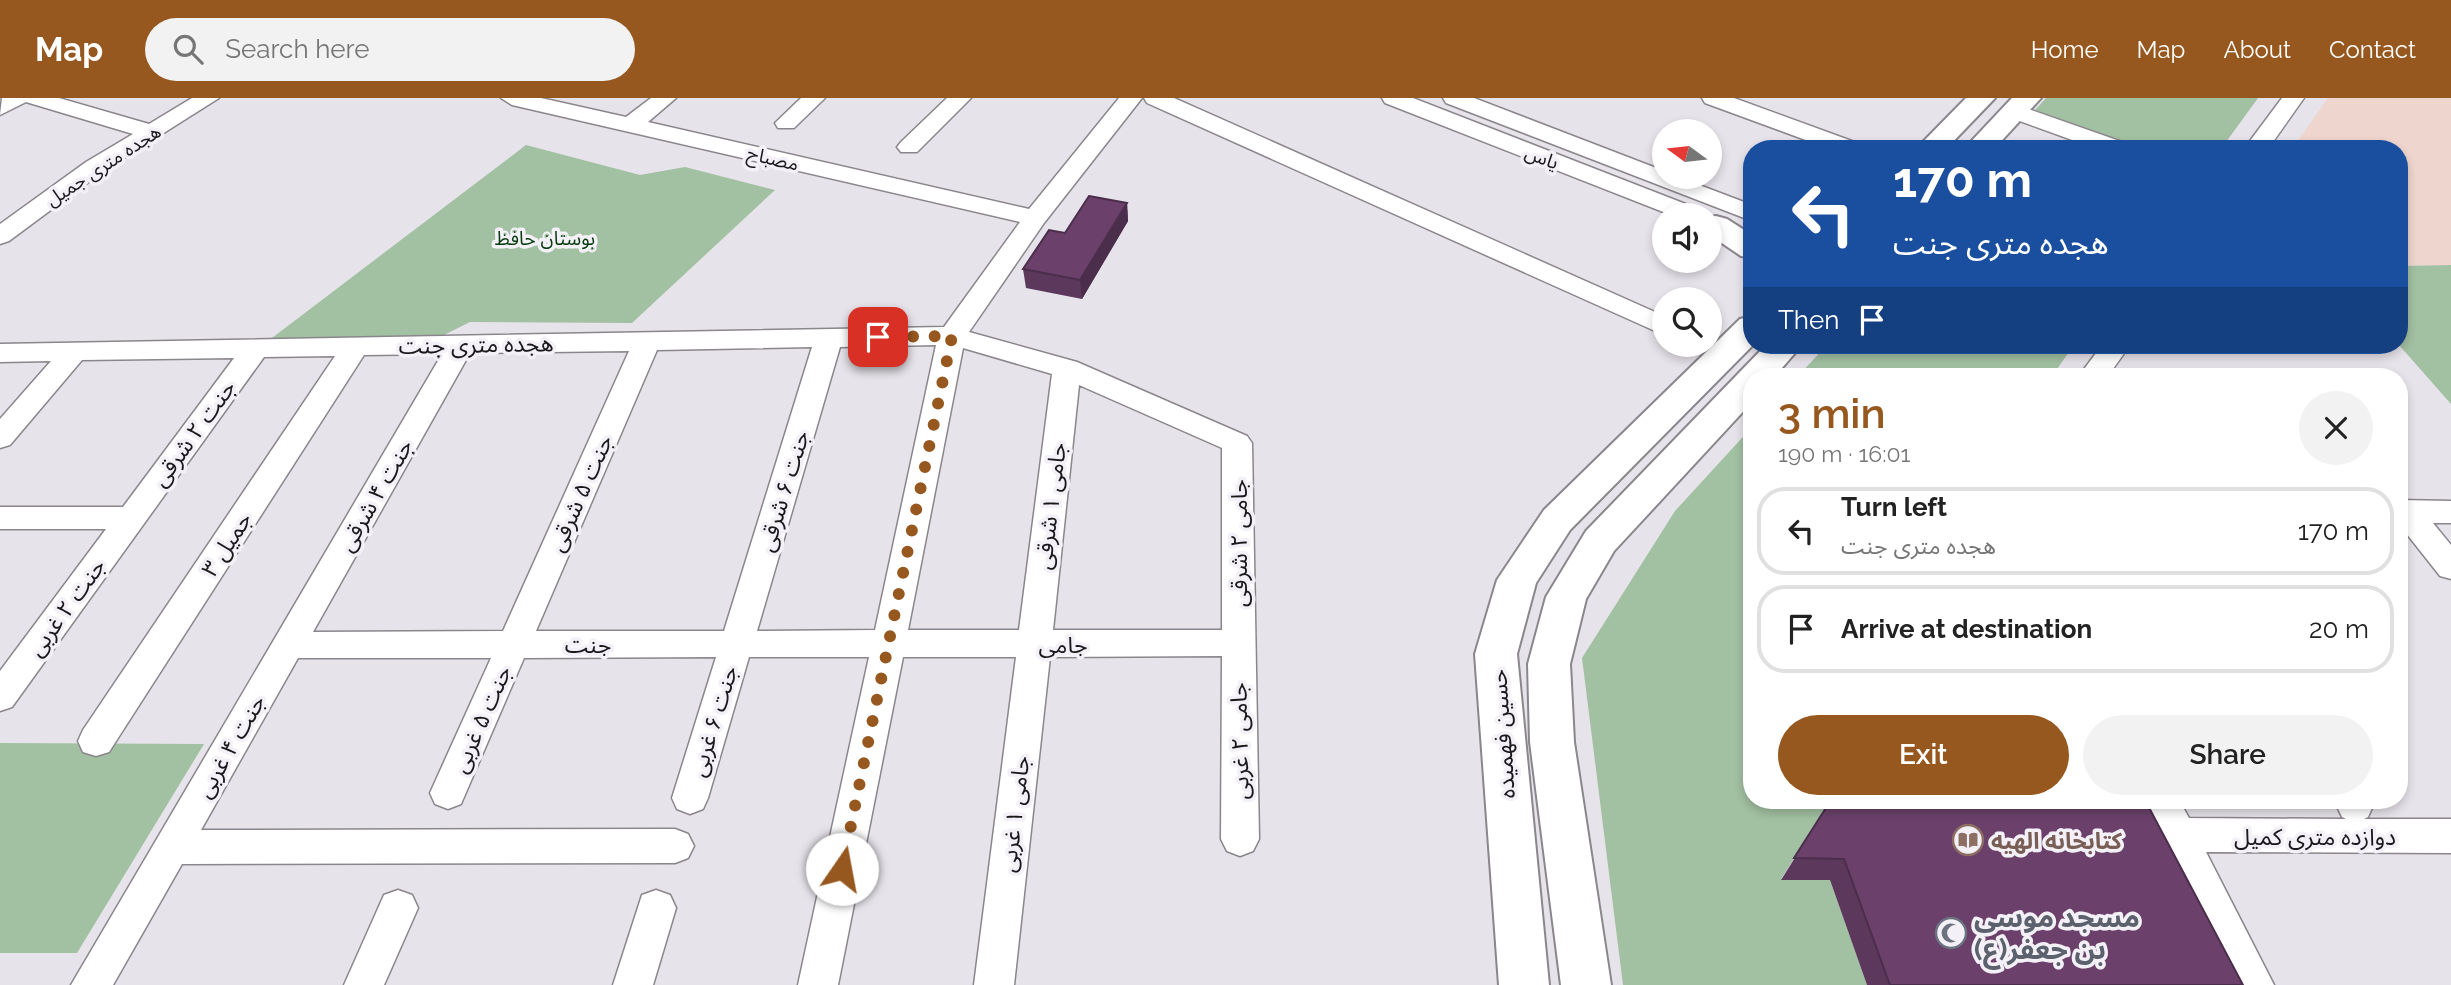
<!DOCTYPE html>
<html lang="en">
<head>
<meta charset="utf-8">
<style>
	:root { --surface:#fff; --page:#f2f2f2; --text:#222; --muted:#767676; --line:#e0e0e0; --accent:#97581f }
	body { margin:0; font-family:Raleway,"Noto Sans Arabic",sans-serif; background:var(--page); color:var(--text); height:100vh; display:flex; flex-direction:column; font-size:26px; white-space:nowrap }
	* { box-sizing:border-box; margin:0 }
	p { font-size:23px; color:var(--muted) }
	.icon { flex:none; width:38px; height:38px; fill:none; stroke:currentColor; stroke-width:2; stroke-linecap:round; stroke-linejoin:round }
	.map { position:relative; flex:1; overflow:hidden }
	.drawer { position:absolute; left:1743px; top:270px; width:665px; height:441px; display:flex; flex-direction:column; background:var(--surface); border-radius:28px; box-shadow:0 4px 10px #0003 }
	.drawer>* { flex:none }
	.hud { position:absolute; left:1743px; top:42px; width:665px; height:214px; border-radius:28px; box-shadow:0 4px 10px #0003; background:#1a4fa0; color:#fff; overflow:hidden }
	.needle { width:46px; rotate:285deg }
	.tools { position:absolute; left:1652px; top:21px; display:grid; gap:14px }
	.tools a { display:grid; place-items:center; width:70px; height:70px; border-radius:50%; background:var(--surface); box-shadow:0 4px 10px #0003; font-size:35px }
	.pin { position:absolute; display:grid; place-items:center; width:60px; height:60px; color:#fff; margin:-30px; border-radius:14px; box-shadow:0 4px 10px #0006 }
	.me { position:absolute; width:77px; margin:-38px; rotate:12deg; stroke-linejoin:round; filter:drop-shadow(0 0 5px #0008) }
	.turn { display:flex; align-items:center; gap:24px; height:147px; padding:0 35px; font-size:32px }
	.turn .icon { width:91px; height:91px; stroke-width:2.5 }
	.turn b { display:block; font-size:49px; line-height:60px }
	.then { display:flex; align-items:center; height:66px; padding:0 35px; background:#0003; gap:14px; font-size:26px }
	.round { display:grid; place-items:center; flex:none; width:74px; height:74px; border-radius:37px; background:var(--page) }
	.overview { display:flex; align-items:center; justify-content:space-between; height:119px; padding:0 35px }
	h1 { font-size:42px; font-weight:600; line-height:52px; color:var(--accent) }
	.cta { display:flex; gap:14px; margin-top:auto; padding:14px 35px }
	.cta a { flex:1; height:80px; border-radius:42px; background:var(--accent); color:#fff; font-size:28px; font-weight:600; line-height:80px; text-align:center }
	.cta a+a { background:var(--page); color:var(--text) }
	ul { padding:0; list-style:none }
	li { display:flex; align-items:center; gap:21px; height:88px; margin:0 14px 10px; padding:0 21px; border:4px solid var(--line); border-radius:28px }
	li div { flex:1 }
	li b { display:block; font-size:26px }
	li em { font-style:normal }
	header { display:flex; align-items:center; gap:42px; box-sizing:border-box; height:98px; padding:0 35px; background:var(--accent); color:#fff }
	header strong { font-size:33px }
	nav { display:flex; gap:38px; margin-inline-start:auto; font-size:24px }
	.search { width:490px; height:63px; background:var(--page); display:flex; align-items:center; gap:18px; box-sizing:border-box; padding:0 24px; border-radius:38px; color:var(--muted); font-size:26px }
	.map>svg:first-child { display:block }
	.education { fill:#eed5ce }
	.green { fill:#a2c0a2 }
	.lines { fill:none; stroke-linecap:round; stroke-linejoin:round }
	.minor-casing { stroke:#8a868c; stroke-width:3 }
	.major-casing { stroke:#8a868c; stroke-width:4 }
	.minor { fill:#fff; fill-rule:evenodd }
	.major { fill:#fff; fill-rule:evenodd }
	.wall { fill:#5c385c }
	.shaded-wall { fill:#4b2e4b }
	.building { fill:#6b416b; stroke:#4b2e4b; stroke-width:2 }
	.route { stroke:#97581f; stroke-width:12; stroke-dasharray:0 21.6 }
	.labels { text-anchor:middle; dominant-baseline:central; stroke-width:7; stroke-linejoin:round; paint-order:stroke }
	.far-street-label { font-size:19px; fill:#19181a; stroke:#f4f0f7 }
	.far-park-label { font-size:19px; fill:#053b0d; stroke:#f4f0f7 }
	.street-label { font-size:23px; fill:#19181a; stroke:#f4f0f7 }
	.education-label { font-size:23px; font-weight:bold; fill:#785e54; stroke:#f4f0f7; text-anchor:start }
	.near-worship-label { font-size:28px; font-weight:bold; fill:#5b616d; stroke:#f4f0f7; text-anchor:start }
</style>
</head>
<body>
<header>
<strong>Map</strong>
<div class="search"><svg class="icon" aria-label="search" viewBox="0 0 24 24"><circle cx="10" cy="10" r="6"/><path d="M15 15l6 6"/></svg>Search here</div>
<nav><a>Home</a><a>Map</a><a>About</a><a>Contact</a></nav>
</header>
<div class="map">
<svg width="2451" height="887" viewBox="0 0 2451 887">
	<rect width="100%" height="100%" fill="#e7e3ea"/>
	<polygon class="education" points="2328,0 2451,0 2451,167 2399,168 2399,51 2292,51"/>
	<g class="green">
		<polygon points="2046,0 2258,0 2221,51 2146,51 2035,12"/>
		<polygon points="526,47 640,77 685,69 775,92 632,225 470,224 434,242 268,243"/>
		<polygon points="2451,167 2451,306 2399,247 2399,168"/>
		<polygon points="1827,247 2074,247 2052,278 1798,278"/>
		<polygon points="1752,329 1752,702 1831,702 1781,781 1830,782 1867,887 1623,887 1582,560 1675,413"/>
		<polygon points="0,645 204,646 77,855 0,855"/>
	</g>
	<g class="lines">
		<g class="minor-casing">
			<g id="minor">
				<polygon points="2,0 59,0 149,26 192,0 219,0 102,74 9,143 0,146 0,126 86,64 133,36 26,4 0,17"/>
				<path d="M501,0H541L626,19L651,0H676L648,24L1029,111L1119,0H1142L1044,125L969,234L1077,264L1247,338L1252,345L1259,741L1253,753L1240,758L1227,753L1221,741L1222,558L1050,559L1014,887H974L1016,559H903L838,887H798L869,559H749L708,700L703,711L690,716L677,711L672,700L716,559L524,560L461,706L448,711L435,706L430,695L491,560H298L201,732L675,731L688,736L694,748L688,760L675,765L182,766L113,887H71L442,256L364,257L109,654L96,658L83,654L78,643L83,632L335,258L264,259L12,609L0,613V573L106,431H0V409H123L234,260L82,262L10,347L0,350V321L51,263L0,264V246L944,229L1020,124L512,7ZM936,247L875,532L757,533L840,249ZM812,249L724,533H536L657,252ZM963,250L1052,276L1019,532H908ZM629,253L503,533L313,534L470,255ZM1079,287L1222,350V532H1053Z"/>
				<polygon points="801,0 825,0 794,30 778,30 775,25"/>
				<polygon points="947,0 971,0 917,54 901,54 897,49 901,44"/>
				<polygon points="1144,0 1174,0 1664,218 1664,237 1147,5"/>
				<polygon points="1382,0 1413,0 1701,112 1704,117 1671,117 1385,5"/>
				<polygon points="1443,0 1474,0 1664,73 1664,79 1678,79 1752,107 1752,123 1446,5"/>
				<polygon points="1702,0 1734,0 1860,46 1864,51 1830,51 1705,5"/>
				<polygon points="2282,0 2304,0 2268,51 2244,51"/>
				<polygon points="2014,6 2128,46 2132,51 2097,51 2006,18 2003,13 2006,8"/>
				<polygon points="2102,247 2130,247 2108,278 2079,278"/>
				<polygon points="2399,402 2451,403 2451,425 2433,425 2451,447 2451,481 2440,478 2399,426"/>
				<polygon points="2142,702 2179,702 2189,720 2346,721 2342,719 2334,702 2371,702 2373,708 2368,719 2364,721 2451,721 2451,755 2206,754 2274,887 2233,887"/>
				<polygon points="398,792 412,797 418,810 384,887 344,887 384,797"/>
				<polygon points="656,792 670,797 676,810 653,887 613,887 642,797"/>
			</g>
		</g>
		<g class="major-casing">
			<g id="major">
				<polygon points="1966,0 1995,0 1946,51 1916,51"/>
				<polygon points="2012,0 2041,0 1994,51 1964,51"/>
				<polygon points="1716,118 1727,121 1752,137 1752,160 1741,158 1710,137 1710,119"/>
				<polygon points="1752,218 1753,247 1570,432 1536,485 1517,556 1549,887 1499,887 1475,556 1497,482 1544,412 1740,221"/>
				<polygon points="1766,247 1802,247 1775,278 1752,278 1752,304 1614,453 1586,501 1570,566 1574,644 1611,887 1561,887 1530,644 1528,566 1546,499 1586,433"/>
			</g>
		</g>
		<use href="#minor" class="minor"/>
		<use href="#major" class="major"/>
	</g>
	<g class="wall">
		<polygon points="1127,105 1128,123 1082,201 1026,190 1023,171 1065,135"/>
		<polygon points="1831,702 2243,887 1867,887 1830,782 1781,782"/>
	</g>
	<polygon class="shaded-wall" points="1127,105 1128,123 1082,201 1080,182"/>
	<g class="building">
		<polygon points="1089,98 1127,105 1080,182 1023,171 1049,132 1065,135"/>
		<polygon points="1831,702 2145,702 2243,887 1890,887 1844,761 1794,760"/>
	</g>
	<g class="lines">
		<polyline class="route" points="842,771 952,238 878,239"/>
	</g>
	<defs>
		<g id="library-ring" transform="scale(1.575)"><circle r="9.5" fill="#f4f0f7" stroke="#8d6e63" stroke-width="1.5"/><path d="M-6-4Q-3-5.5-.7-3.5V5Q-3 3-6 4ZM6-4Q3-5.5 .7-3.5V5Q3 3 6 4Z" fill="#8d6e63"/></g>
		<g id="mosque-ring" transform="scale(1.575)"><circle r="9.5" fill="#f4f0f7" stroke="#6b7280" stroke-width="1.5"/><path d="M3.5-4.9A6 6 0 1 0 3.5 4.9A5 5 0 1 1 3.5-4.9Z" fill="#6b7280"/></g>
	</defs>
	<g fill-rule="evenodd">
		<use href="#library-ring" x="1968" y="742"/>
		<use href="#mosque-ring" x="1951" y="835"/>
	</g>
	<g class="labels">
		<g class="far-street-label">
			<text transform="translate(1542 59) rotate(21)">یاس</text>
			<text transform="translate(773 60) rotate(13)">مصباح</text>
			<text transform="translate(103 67) rotate(-33)">هجده متری جمیل</text>
		</g>
		<g class="far-park-label">
			<text x="545" y="140">بوستان حافظ</text>
		</g>
		<g class="street-label">
			<text transform="translate(476 246) rotate(-1)">هجده متری جنت</text>
			<text transform="translate(193 335) rotate(-54)">جنت ۲ شرقی</text>
			<text transform="translate(783 393) rotate(-73)">جنت ۶ شرقی</text>
			<text transform="translate(580 395) rotate(-66)">جنت ۵ شرقی</text>
			<text transform="translate(375 397) rotate(-60)">جنت ۴ شرقی</text>
			<text transform="translate(1050 408) rotate(-83)">جامی ۱ شرقی</text>
			<text transform="translate(1238 445) rotate(-90)">جامی ۲ شرقی</text>
			<text transform="translate(226 446) rotate(-57)">جمیل ۳</text>
			<text transform="translate(66 509) rotate(-54)">جنت ۲ غربی</text>
			<text x="588" y="546">جنت</text>
			<text x="1063" y="546">جامی</text>
			<text transform="translate(481 621) rotate(-66)">جنت ۵ غربی</text>
			<text transform="translate(713 623) rotate(-73)">جنت ۶ غربی</text>
			<text transform="translate(1502 636) rotate(-94)">حسین فهمیده</text>
			<text transform="translate(1239 643) rotate(-91)">جامی ۲ غربی</text>
			<text transform="translate(230 648) rotate(-60)">جنت ۴ غربی</text>
			<text transform="translate(1014 716) rotate(-83)">جامی ۱ غربی</text>
			<text x="2315" y="738">دوازده متری کمیل</text>
		</g>
		<g class="education-label">
			<text x="1991" y="742">کتابخانه الهیه</text>
		</g>
		<g class="near-worship-label">
			<text x="1974" y="819">مسجد موسی<tspan x="1974" dy="32">بن جعفر(ع)</tspan></text>
		</g>
	</g>
</svg>
<div class="tools">
<a><svg class="needle" viewBox="-14 -14 28 28"><path d="M0-13l5 13h-10z" fill="#e53935"/><path d="M0 13l5-13h-10z" fill="#767676"/></svg></a>
<a><svg class="icon" aria-label="sound" viewBox="0 0 24 24"><path d="M4 9h4l5-4v14l-5-4H4zM17 9q2 3 0 6"/></svg></a>
<a><svg class="icon" aria-label="search" viewBox="0 0 24 24"><circle cx="10" cy="10" r="6"/><path d="M15 15l6 6"/></svg></a>
</div>
<div class="pin" style="left:878px;top:239px;background:#d93025"><svg class="icon" aria-label="arrive" viewBox="0 0 24 24"><path d="M6 21V4h12l-3 4 3 4H6"/></svg></div>
<svg class="me" style="left:842px;top:771px" viewBox="-20 -20 40 40"><circle r="19" fill="#fff"/><path d="M0-13L10 11 0 6-10 11z" fill="#97581f"/></svg>
<div class="hud">
<div class="turn"><svg class="icon" aria-label="left" viewBox="0 0 24 24"><path d="M17 20v-9H6M10 6l-5 5 5 5"/></svg><div><b>170 m</b>هجده متری جنت</div></div>
<div class="then">Then<svg class="icon" aria-label="arrive" viewBox="0 0 24 24"><path d="M6 21V4h12l-3 4 3 4H6"/></svg></div>
</div>
<section class="drawer">
<div class="overview"><div><h1>3 min</h1><p>190 m · 16:01</p></div><a class="round"><svg class="icon" aria-label="close" viewBox="0 0 24 24"><path d="M6 6l12 12M18 6L6 18"/></svg></a></div>
<ul>
<li><svg class="icon" aria-label="left" viewBox="0 0 24 24"><path d="M17 20v-9H6M10 6l-5 5 5 5"/></svg><div><b>Turn left</b><p>هجده متری جنت</p></div><em>170 m</em></li>
<li><svg class="icon" aria-label="arrive" viewBox="0 0 24 24"><path d="M6 21V4h12l-3 4 3 4H6"/></svg><div><b>Arrive at destination</b></div><em>20 m</em></li>
</ul>
<div class="cta"><a>Exit</a><a>Share</a></div>
</section>
</div>
</body>
</html>
